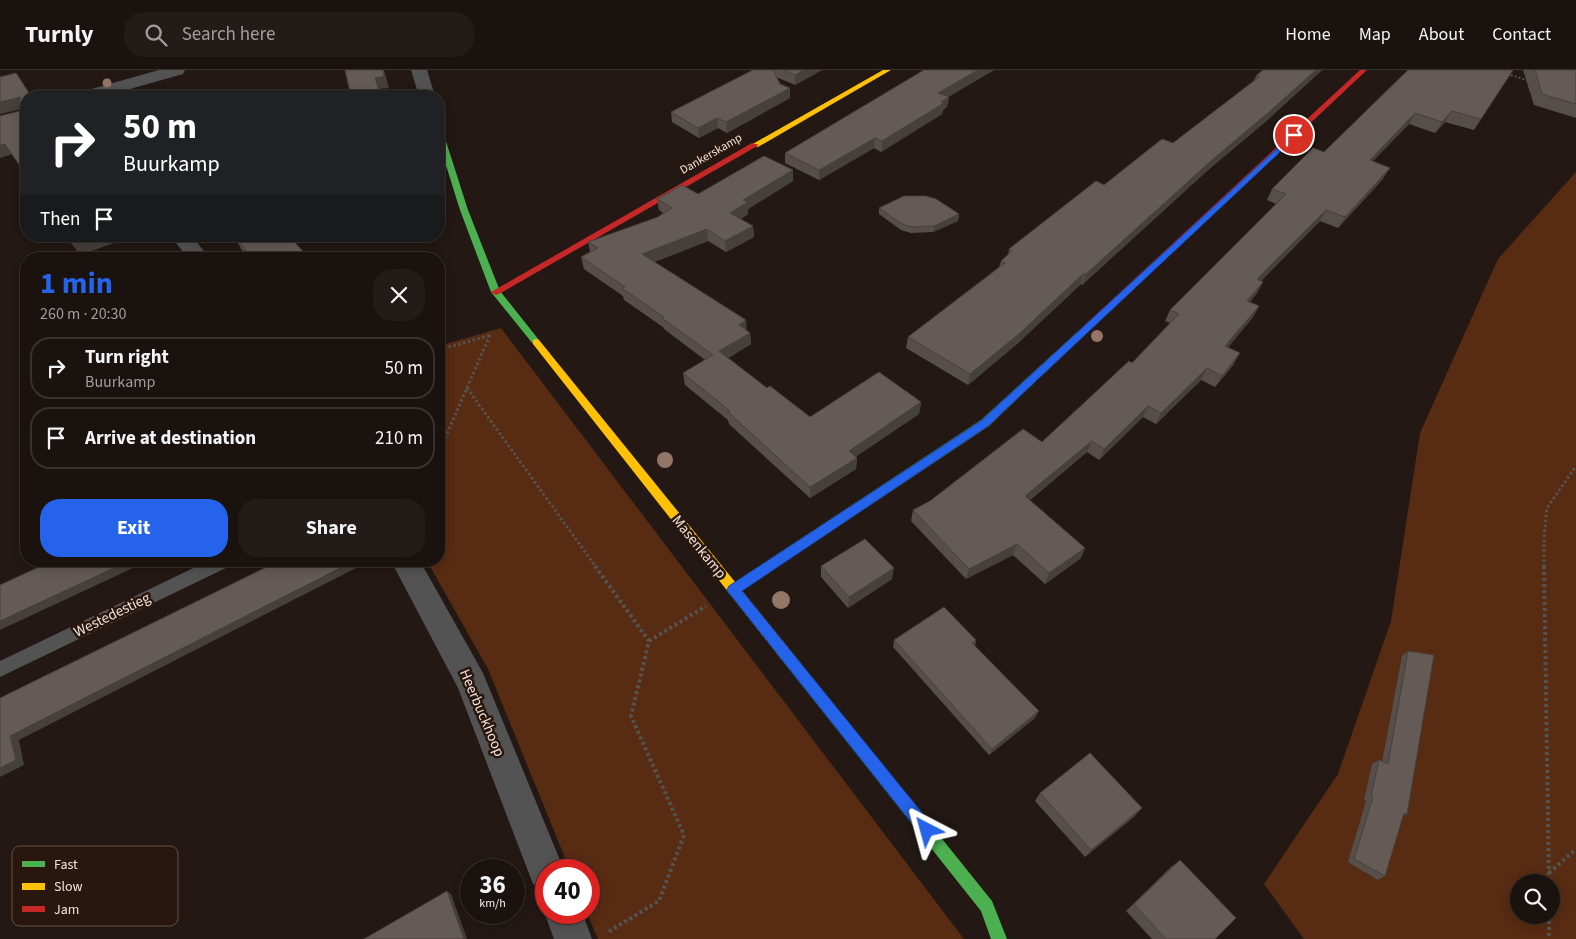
<!DOCTYPE html>
<html lang="en">
<head>
<meta charset="utf-8">
<style>
	:root { --surface:#1a120e; --page:#231b17; --text:#f1f3f6; --muted:#9f9e9e; --line:#38322e; --accent:#2563eb }
	body { margin:0; font-family:"Source Sans 3",sans-serif; background:var(--page); color:var(--text); height:100vh; display:flex; flex-direction:column; font-size:19px; white-space:nowrap }
	* { box-sizing:border-box; margin:0 }
	p { font-size:16px; color:var(--muted) }
	.icon { flex:none; width:28px; height:28px; fill:none; stroke:currentColor; stroke-width:2; stroke-linecap:round; stroke-linejoin:round }
	.map { position:relative; flex:1; overflow:hidden }
	.details { position:absolute; left:20px; top:182px; width:425px; height:315px; display:flex; flex-direction:column; background:var(--surface); border-radius:20px; box-shadow:0 2px 12px #0003,0 0 0 1px var(--line) }
	.details>* { flex:none }
	.guide { position:absolute; left:20px; top:20px; width:425px; height:152px; border-radius:20px; box-shadow:0 2px 12px #0003,0 0 0 1px var(--line); background:#202124; color:#fff; overflow:hidden }
	.tools { position:absolute; left:1510px; top:804px; display:grid; gap:10px }
	.tools a { display:grid; place-items:center; width:50px; height:50px; border-radius:50%; background:var(--surface); box-shadow:0 2px 12px #0003,0 0 0 1px var(--line); font-size:25px }
	.speed { position:absolute; left:460px; top:789px; display:flex; gap:10px; font-size:25px; font-weight:700; text-align:center }
	.speed>* { display:grid; place-content:center; width:65px; height:65px; border-radius:50%; background:var(--surface); box-shadow:0 2px 12px #0003,0 0 0 1px var(--line); line-height:1 }
	.speed small { font-size:12px; font-weight:400 }
	.speed .limit { border:8px solid #d22; background:#fff; color:#111 }
	.pin { position:absolute; display:grid; place-items:center; width:42px; height:42px; color:#fff; margin:-21px; border:2px solid #fff; border-radius:50%; box-shadow:0 1px 5px #0007 }
	.me { position:absolute; width:55px; margin:-28px; rotate:321deg; stroke-linejoin:round; filter:drop-shadow(0 0 4px #0008) }
	.turn { display:flex; align-items:center; gap:18px; height:105px; padding:0 20px; font-size:22px }
	.turn .icon { width:65px; height:65px; stroke-width:2.5 }
	.turn b { display:block; font-size:35px; line-height:42px }
	.then { display:flex; align-items:center; height:48px; padding:0 20px; background:#0003; gap:10px; font-size:19px }
	.round { display:grid; place-items:center; flex:none; width:52px; height:52px; border-radius:20px; background:var(--page) }
	.summary { display:flex; align-items:center; justify-content:space-between; height:85px; padding:0 20px }
	h1 { font-size:30px; font-weight:700; line-height:38px; color:var(--accent) }
	.action { display:flex; gap:10px; margin-top:auto; padding:10px 20px }
	.action a { flex:1; height:58px; border-radius:20px; background:var(--accent); color:#fff; font-size:20px; font-weight:700; line-height:58px; text-align:center }
	.action a+a { background:var(--page); color:var(--text) }
	ul { padding:0; list-style:none }
	li { display:flex; align-items:center; gap:15px; height:62px; margin:0 10px 8px; padding:0 10px; border:2px solid var(--line); border-radius:20px }
	li div { flex:1 }
	li b { display:block; font-size:19px }
	li em { font-style:normal }
	header { display:flex; align-items:center; gap:30px; box-sizing:border-box; height:70px; padding:0 25px; background:var(--surface); border-bottom:1px solid var(--line) }
	header strong { font-size:24px }
	nav { display:flex; gap:28px; margin-inline-start:auto; font-size:18px }
	.search { width:350px; height:45px; background:var(--page); display:flex; align-items:center; gap:12px; box-sizing:border-box; padding:0 18px; border-radius:20px; color:var(--muted); font-size:19px }
	.map>svg:first-child { display:block }
	.green { fill:#582b13; fill-rule:evenodd }
	.lines { fill:none; stroke-linecap:round; stroke-linejoin:round }
	.path-far2 { stroke:#555351; stroke-width:2; stroke-dasharray:2 2; stroke-linecap:butt }
	.path-far1 { stroke:#555351; stroke-width:3; stroke-dasharray:2.5 2.5; stroke-linecap:butt }
	.path { stroke:#555351; stroke-width:4; stroke-dasharray:3 3; stroke-linecap:butt }
	.lane { fill:#535353; fill-rule:evenodd }
	.street { fill:#535353; fill-rule:evenodd }
	.fast { fill:#4caf50; fill-rule:evenodd }
	.slow { fill:#ffc107; fill-rule:evenodd }
	.jam { fill:#c62828; fill-rule:evenodd }
	.tree { fill:#947668 }
	.wall { fill:#564e4b }
	.shaded-wall { fill:#46403d }
	.building { fill:#645b57; stroke:#46403d }
	.route { fill:#2563eb; stroke:#184099 }
	.labels { text-anchor:middle; dominant-baseline:central; stroke-width:5; stroke-linejoin:round; paint-order:stroke }
	.far-street-label { font-size:12px; fill:#efe2db; stroke:#29160d }
	.street-label { font-size:15px; fill:#efe2db; stroke:#29160d }
	.key { fill:#29160d; stroke:#64534b; stroke-width:1 }
	.key-label { font-size:14px; fill:#efe2db }
</style>
</head>
<body>
<header>
<strong>Turnly</strong>
<div class="search"><svg class="icon" aria-label="search" viewBox="0 0 24 24"><circle cx="10" cy="10" r="6"/><path d="M15 15l6 6"/></svg>Search here</div>
<nav><a>Home</a><a>Map</a><a>About</a><a>Contact</a></nav>
</header>
<div class="map">
<svg width="1576" height="869" viewBox="0 0 1576 869">
	<rect width="100%" height="100%" fill="#231813"/>
	<g class="green">
		<path d="M1576,102V869H1304L1264,814L1338,704L1391,551L1420,363L1498,189ZM1519,812H1551V845H1519Z"/>
		<polygon points="501,258 964,869 598,869 587,843 589,800 570,800 488,599 427,491 439,491 439,276"/>
	</g>
	<g class="lines">
		<polyline class="path-far2" points="1507,4 1530,11"/>
		<g class="path-far1">
			<polyline points="439,280 491,265"/>
			<polyline points="467,318 596,497"/>
			<polyline points="439,382 490,265"/>
			<polyline points="1544,497 1544,467 1547,438 1576,396"/>
		</g>
		<g class="path">
			<polyline points="595,496 649,571 631,646 684,765 659,831 608,862"/>
			<polyline points="1544,496 1549,812"/>
			<polyline points="649,571 706,536"/>
			<polyline points="1549,803 1576,779"/>
			<polyline points="1549,845 1549,869"/>
		</g>
		<polygon class="lane" points="208,491 232,491 230,496 0,607 0,591"/>
		<g class="street">
			<polygon points="159,0 185,0 183,4 105,26 78,26 81,22"/>
			<polygon points="411,0 427,0 435,26 419,26"/>
			<polygon points="171,166 192,166 210,189 188,189"/>
			<polygon points="391,491 420,491 483,603 564,800 546,800 546,819 533,814 458,618"/>
			<polygon points="546,837 546,842 582,842 592,869 554,869 544,842"/>
		</g>
		<g class="fast">
			<polygon points="439,60 443,62 468,140 500,221 539,270 539,274 533,274 491,222 460,140 439,73"/>
			<polygon points="1078,263 1083,266 1081,268 989,356 737,524 733,525 729,524 727,520 729,516 981,350 1075,264"/>
			<polygon points="786,579 791,581 992,831 1007,869 991,869 981,841 781,589 780,585 781,581"/>
		</g>
		<g class="slow">
			<polygon points="883,0 891,0 758,77 751,75"/>
			<polygon points="536,269 539,270 791,581 792,585 791,589 786,591 781,589 533,274 533,270"/>
		</g>
		<g class="jam">
			<polygon points="1360,0 1367,0 1081,268 1075,268 1075,264"/>
			<polygon points="752,73 759,75 499,224 496,225 491,222"/>
		</g>
	</g>
	<g class="tree">
		<circle cx="107" cy="13" r="4.5"/>
		<circle cx="1097" cy="266" r="6"/>
		<circle cx="665" cy="390" r="8"/>
		<circle cx="781" cy="530" r="9"/>
	</g>
	<g class="wall">
		<polygon points="753,0 822,0 795,15 776,7 780,14 790,28 727,63 718,58 699,68 672,52 671,42"/>
		<polygon points="924,0 994,0 948,27 949,27 947,37 943,40 942,44 881,82 874,78 819,110 785,93 785,83"/>
		<polygon points="1263,0 1322,0 1264,53 1208,100 1082,215 1081,214 1017,274 968,315 906,278 908,267 999,197 1001,191 1008,185 1009,179 1104,115 1173,73 1253,12 1256,6"/>
		<polygon points="1513,0 1474,60 1445,52 1435,63 1409,54 1373,91 1383,109 1338,158 1320,151 1261,211 1263,212 1257,223 1250,232 1259,236 1253,247 1228,277 1234,294 1215,317 1201,310 1156,354 1143,347 1099,390 1087,382 1030,430 1085,478 1081,488 1045,514 1013,485 966,509 911,451 913,440 1042,372 1132,293 1170,253 1165,251 1170,240 1276,134 1267,130 1272,119 1324,82"/>
		<polygon points="1523,0 1576,0 1576,48 1534,35"/>
		<polygon points="793,111 748,139 748,144 741,149 753,156 754,167 726,182 708,171 654,192 750,263 751,274 728,288 767,318 810,347 921,332 919,344 855,387 857,388 856,399 810,428 729,354 728,350 685,315 683,303 705,290 664,259 663,257 624,230 623,226 584,199 581,187 590,182 588,172 658,147 663,143 659,140 657,129"/>
		<polygon points="879,138 959,144 958,151 933,162 911,163 901,160 879,144"/>
		<polygon points="235,167 310,189 250,189 241,179"/>
		<polygon points="821,496 892,509 848,538 821,507"/>
		<polygon points="894,570 976,570 975,576 1035,648 989,685 893,577"/>
		<polygon points="1408,581 1407,744 1403,746 1385,806 1378,810 1348,792 1366,731 1364,730 1372,694 1379,690 1382,692 1402,586"/>
		<polygon points="1040,723 1135,746 1085,787 1035,731"/>
		<polygon points="1180,790 1215,869 1152,869 1126,841 1171,797"/>
	</g>
	<g class="shaded-wall">
		<polygon points="383,0 384,0 389,18 379,19 381,26 375,8"/>
		<polygon points="804,0 822,0 795,15 795,5"/>
		<polygon points="978,0 994,0 937,33 938,23"/>
		<polygon points="1316,0 1322,0 1264,53 1208,100 1082,215 1086,204 1213,89"/>
		<polygon points="790,18 790,28 727,63 726,52"/>
		<polygon points="20,27 26,38 0,44 0,32"/>
		<polygon points="949,27 947,37 943,40 942,44 881,82 882,71"/>
		<polygon points="1452,41 1445,52 1435,63 1442,52"/>
		<polygon points="1415,43 1409,54 1363,101 1370,90"/>
		<polygon points="717,48 718,58 699,68 698,58"/>
		<polygon points="875,68 874,78 819,110 819,100"/>
		<polygon points="5,74 13,84 0,88 0,75"/>
		<polygon points="1390,98 1383,109 1338,158 1345,147"/>
		<polygon points="793,100 793,111 748,139 748,144 731,154 730,143 743,130"/>
		<polygon points="1326,140 1320,151 1251,221 1257,209"/>
		<polygon points="959,144 958,151 933,162 934,156"/>
		<polygon points="753,156 754,167 726,182 725,171"/>
		<polygon points="707,159 708,171 644,196 642,184"/>
		<polygon points="94,166 114,166 117,172 80,185 72,174"/>
		<polygon points="1084,203 1081,214 1017,274 968,315 970,304"/>
		<polygon points="1263,212 1257,223 1241,242 1247,231"/>
		<polygon points="1259,236 1253,247 1220,287 1225,276"/>
		<polygon points="746,250 747,262 739,255"/>
		<polygon points="750,263 751,274 720,293 719,281"/>
		<polygon points="1240,283 1234,294 1215,317 1222,306"/>
		<polygon points="1207,298 1201,310 1156,354 1161,343"/>
		<polygon points="921,332 919,344 848,392 849,381"/>
		<polygon points="1148,336 1143,347 1099,390 1104,379"/>
		<polygon points="1092,371 1087,382 1022,437 1025,426"/>
		<polygon points="857,388 856,399 810,428 810,417"/>
		<polygon points="1017,474 1013,485 966,509 969,499"/>
		<polygon points="1085,478 1081,488 1045,514 1049,503"/>
		<polygon points="129,491 148,491 0,560 0,551"/>
		<polygon points="354,491 360,491 362,495 19,670 24,695 0,707 0,698 10,666"/>
		<polygon points="894,498 892,509 848,538 849,527"/>
		<polygon points="1039,641 1035,648 989,685 992,679"/>
		<polygon points="1142,738 1135,746 1085,787 1091,780"/>
		<polygon points="447,821 451,824 467,869 464,869"/>
	</g>
	<g class="building">
		<polygon points="345,0 383,0 384,6 375,8 381,26 351,26"/>
		<polygon points="753,0 773,0 780,14 790,18 726,52 717,48 698,58 671,42"/>
		<polygon points="784,0 804,0 795,5"/>
		<polygon points="924,0 978,0 938,23 949,27 941,32 944,33 882,71 875,68 819,100 785,83"/>
		<polygon points="1263,0 1316,0 1269,42 1213,89 1086,204 1084,203 1020,263 970,304 908,267 1005,193 1001,191 1012,181 1009,179 1096,111 1104,115 1162,69 1173,73 1259,7 1256,6"/>
		<polygon points="1408,0 1513,0 1481,49 1452,41 1442,52 1415,43 1370,90 1390,98 1345,147 1326,140 1257,209 1263,212 1247,231 1259,236 1225,276 1240,283 1222,306 1207,298 1161,343 1148,336 1104,379 1092,371 1025,426 1085,478 1049,503 1017,474 969,499 913,440 930,431 1023,359 1042,372 1129,291 1132,293 1179,244 1170,240 1286,124 1272,119 1313,78 1324,82"/>
		<polygon points="1535,0 1576,0 1576,34 1542,24"/>
		<polygon points="16,3 31,26 26,26 26,105 5,74 0,75 0,46 20,41 20,27 0,32 0,7"/>
		<polygon points="764,86 793,100 743,130 748,132 730,143 753,156 725,171 707,159 642,184 746,250 739,255 750,263 719,281 767,318 770,316 810,347 879,302 921,332 849,381 857,388 810,417 728,342 730,341 683,303 713,285 662,248 664,247 622,218 625,217 581,187 598,178 588,172 658,147 672,138 657,129 682,115 698,124"/>
		<polygon points="904,126 926,126 936,129 959,144 934,156 912,157 902,154 879,138"/>
		<polygon points="67,166 94,166 72,174"/>
		<polygon points="237,166 289,166 310,189 253,189 235,167"/>
		<polygon points="865,469 894,498 849,527 821,496"/>
		<polygon points="52,491 129,491 0,551 0,515"/>
		<polygon points="279,491 354,491 10,666 16,690 0,698 0,628"/>
		<polygon points="944,537 976,570 972,573 1039,641 992,679 894,570"/>
		<polygon points="1408,581 1434,585 1407,744 1404,743 1385,806 1354,789 1373,727 1371,726 1379,690 1388,694"/>
		<polygon points="1090,683 1142,738 1091,780 1040,723"/>
		<polygon points="1180,790 1236,848 1215,869 1166,869 1134,834"/>
		<polygon points="447,821 464,869 364,869"/>
	</g>
	<polygon class="route" points="1294,63 1297,65 1296,67 988,356 742,521 932,755 934,760 932,766 927,768 922,766 729,523 727,520 729,516 981,351"/>
	<g class="labels">
		<g class="far-street-label">
			<text transform="translate(711 84) rotate(-30)">Dankerskamp</text>
		</g>
		<g class="street-label">
			<text transform="translate(699 477) rotate(51)">Masenkamp</text>
			<text transform="translate(112 545) rotate(-26)">Westedestieg</text>
			<text transform="translate(482 643) rotate(67)">Heerbuckhoop</text>
		</g>
	</g>
	<rect x="12" y="776" width="166" height="80" rx="8" class="key"/>
	<rect x="22" y="791" width="23" height="6" fill="#4caf50"/>
	<rect x="22" y="813" width="23" height="7" fill="#ffc107"/>
	<rect x="22" y="836" width="23" height="6" fill="#c62828"/>
	<g class="key-label">
		<text x="54" y="799">Fast</text>
		<text x="54" y="821">Slow</text>
		<text x="54" y="844">Jam</text>
	</g>
</svg>
<div class="tools">
<a><svg class="icon" aria-label="search" viewBox="0 0 24 24"><circle cx="10" cy="10" r="6"/><path d="M15 15l6 6"/></svg></a>
</div>
<div class="speed"><div>36<small>km/h</small></div><div class="limit">40</div></div>
<div class="pin" style="left:1294px;top:65px;background:#d93025"><svg class="icon" aria-label="arrive" viewBox="0 0 24 24"><path d="M6 21V4h12l-3 4 3 4H6"/></svg></div>
<svg class="me" style="left:927px;top:760px" viewBox="-20 -20 40 40"><path d="M0-17L14 15 0 8-14 15z" fill="#2563eb" stroke="#fff" stroke-width="4"/></svg>
<div class="guide">
<div class="turn"><svg class="icon" aria-label="right" viewBox="0 0 24 24"><path d="M7 20v-9h11M14 6l5 5-5 5"/></svg><div><b>50 m</b>Buurkamp</div></div>
<div class="then">Then<svg class="icon" aria-label="arrive" viewBox="0 0 24 24"><path d="M6 21V4h12l-3 4 3 4H6"/></svg></div>
</div>
<section class="details">
<div class="summary"><div><h1>1 min</h1><p>260 m · 20:30</p></div><a class="round"><svg class="icon" aria-label="close" viewBox="0 0 24 24"><path d="M6 6l12 12M18 6L6 18"/></svg></a></div>
<ul>
<li><svg class="icon" aria-label="right" viewBox="0 0 24 24"><path d="M7 20v-9h11M14 6l5 5-5 5"/></svg><div><b>Turn right</b><p>Buurkamp</p></div><em>50 m</em></li>
<li><svg class="icon" aria-label="arrive" viewBox="0 0 24 24"><path d="M6 21V4h12l-3 4 3 4H6"/></svg><div><b>Arrive at destination</b></div><em>210 m</em></li>
</ul>
<div class="action"><a>Exit</a><a>Share</a></div>
</section>
</div>
</body>
</html>
